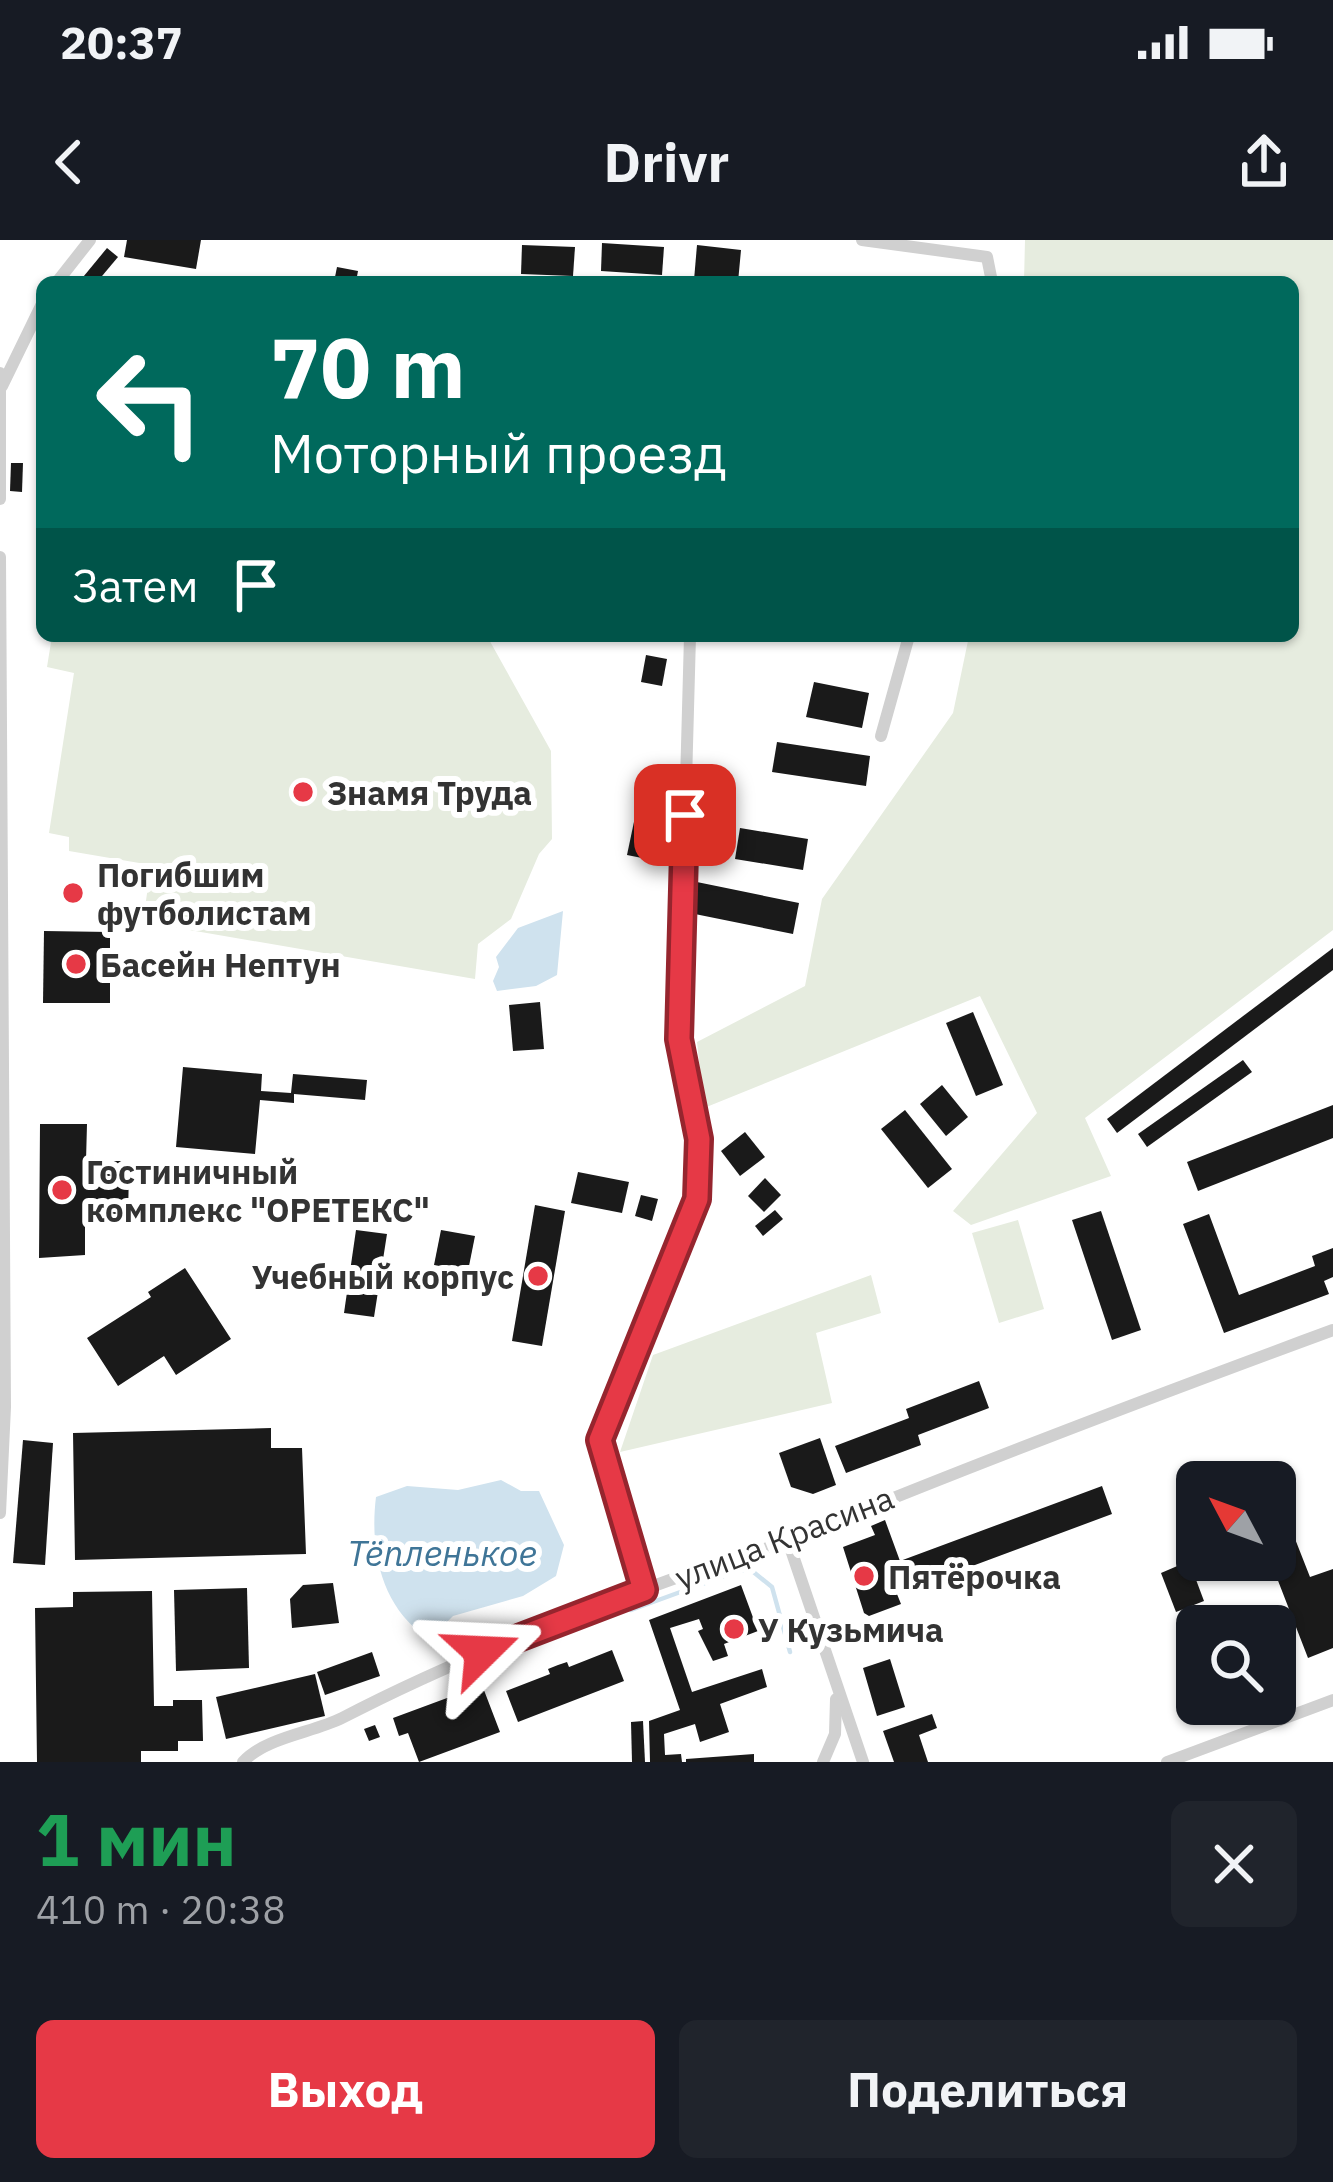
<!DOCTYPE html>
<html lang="ru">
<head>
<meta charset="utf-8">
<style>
	:root { --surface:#171b24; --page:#20242c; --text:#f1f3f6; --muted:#9ea1a6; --accent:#e63946 }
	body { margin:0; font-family:"IBM Plex Sans",sans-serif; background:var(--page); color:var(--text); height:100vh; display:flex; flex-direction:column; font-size:45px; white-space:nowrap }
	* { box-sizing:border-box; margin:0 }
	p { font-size:39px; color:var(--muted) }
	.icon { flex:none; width:66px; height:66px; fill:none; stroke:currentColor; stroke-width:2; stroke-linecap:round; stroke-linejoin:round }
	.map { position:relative; height:1522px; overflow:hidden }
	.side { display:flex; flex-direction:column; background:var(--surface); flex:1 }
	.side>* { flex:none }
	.guide { position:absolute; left:36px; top:36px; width:1263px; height:366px; border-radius:18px; box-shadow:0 3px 9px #0004; background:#00695c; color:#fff; overflow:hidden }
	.needle { width:78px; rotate:311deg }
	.fabs { position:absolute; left:1176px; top:1221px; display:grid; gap:24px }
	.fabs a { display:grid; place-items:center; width:120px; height:120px; border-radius:18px; background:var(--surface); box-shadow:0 3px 9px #0004; font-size:60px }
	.pin { position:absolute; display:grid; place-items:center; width:102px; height:102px; color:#fff; margin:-51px; border-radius:24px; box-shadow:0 6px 18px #0006 }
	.me { position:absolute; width:132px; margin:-66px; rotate:69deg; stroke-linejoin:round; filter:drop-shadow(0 0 9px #0008) }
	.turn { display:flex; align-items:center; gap:42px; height:252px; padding:0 36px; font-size:54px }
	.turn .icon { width:156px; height:156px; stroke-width:2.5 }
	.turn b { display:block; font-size:84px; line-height:102px }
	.then { display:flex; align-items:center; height:114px; padding:0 36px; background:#0003; gap:24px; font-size:45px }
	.round { display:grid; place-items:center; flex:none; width:126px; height:126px; border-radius:18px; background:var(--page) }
	.overview { display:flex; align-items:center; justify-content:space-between; height:204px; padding:0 36px }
	h1 { font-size:72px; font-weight:700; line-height:90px; color:#1e9e55 }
	.cta { display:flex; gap:24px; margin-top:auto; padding:24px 36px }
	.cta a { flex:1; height:138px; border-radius:18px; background:var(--accent); color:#fff; font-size:48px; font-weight:700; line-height:138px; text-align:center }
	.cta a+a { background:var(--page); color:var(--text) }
	.status { display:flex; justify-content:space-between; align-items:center; height:84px; padding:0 60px; background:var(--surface); direction:ltr }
	.status svg { height:33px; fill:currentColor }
	header { display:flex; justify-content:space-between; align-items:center; height:156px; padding:0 36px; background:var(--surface); font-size:54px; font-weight:700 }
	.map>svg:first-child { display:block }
	.green { fill:#e6ecdf }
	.water { fill:#cfe2ee }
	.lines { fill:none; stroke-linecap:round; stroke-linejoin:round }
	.stream { stroke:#cfe2ee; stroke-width:4.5 }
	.building { fill:#1a1a1a }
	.street { stroke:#d0d0d0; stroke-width:12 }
	.route-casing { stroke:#96252e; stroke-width:30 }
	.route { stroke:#e63946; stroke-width:21 }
	.poi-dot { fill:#e63946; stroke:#fff; stroke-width:4.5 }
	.labels { text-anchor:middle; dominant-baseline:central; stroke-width:12; stroke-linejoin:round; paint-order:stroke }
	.poi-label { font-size:33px; font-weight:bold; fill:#333; stroke:#fff; text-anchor:start }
	.street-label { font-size:33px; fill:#333; stroke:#fff }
	.water-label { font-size:36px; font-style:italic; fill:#3f7597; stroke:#fff }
</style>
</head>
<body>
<div class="status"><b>20:37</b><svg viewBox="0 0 49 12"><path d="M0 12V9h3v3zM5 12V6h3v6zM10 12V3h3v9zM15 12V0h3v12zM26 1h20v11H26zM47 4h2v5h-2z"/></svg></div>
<header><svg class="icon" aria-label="back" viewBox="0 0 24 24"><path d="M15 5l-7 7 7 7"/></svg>Drivr<svg class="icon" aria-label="share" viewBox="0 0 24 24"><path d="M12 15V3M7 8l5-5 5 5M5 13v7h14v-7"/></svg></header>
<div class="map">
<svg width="1333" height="1522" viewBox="0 0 1333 1522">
	<rect width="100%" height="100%" fill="#fff"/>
	<g class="green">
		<polygon points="1025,0 1333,0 1333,690 1085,878 1111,936 971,985 953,971 1037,873 980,756 704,868 697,802 805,746 822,659 953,473 969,396 1293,396 1293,42 1024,42"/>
		<polygon points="52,396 487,396 551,511 552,599 539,614 511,679 478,704 475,739 143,682 151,625 69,611 69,597 49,593 74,433 47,427"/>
		<polygon points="1018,980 1044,1069 999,1083 972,993"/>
		<polygon points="871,1035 881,1073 816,1093 832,1163 620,1212 653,1115"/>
	</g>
	<g class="water">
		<polygon points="563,671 557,735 536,746 497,751 493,741 499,727 496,717 518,688"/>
		<path d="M501,1240L521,1251H539L564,1305L556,1336L523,1356L453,1376L438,1391L421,1393C379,1361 370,1305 376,1257L407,1246L458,1250Z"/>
	</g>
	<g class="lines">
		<polyline class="stream" points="631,1370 738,1331 751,1330 772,1347 790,1412"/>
	</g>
	<g class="building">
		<polygon points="127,0 201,0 196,29 124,17"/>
		<polygon points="602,3 664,7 662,35 601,31"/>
		<polygon points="522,5 575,7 573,36 521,34"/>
		<polygon points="697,5 741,10 738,42 694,40"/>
		<polygon points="107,8 118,17 97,42 79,42"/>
		<polygon points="337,27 358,31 356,42 334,42"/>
		<polygon points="11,223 23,223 22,252 10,251"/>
		<polygon points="646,415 667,419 662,446 641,442"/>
		<polygon points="814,442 869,453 862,488 806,477"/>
		<polygon points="777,502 870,516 866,546 772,532"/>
		<polygon points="639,558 669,563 657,621 627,615"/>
		<polygon points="740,588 808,599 803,630 735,619"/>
		<polygon points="692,641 799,663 793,694 685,672"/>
		<polygon points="44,691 110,692 110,763 43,763"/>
		<polygon points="1333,708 1333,730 1117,893 1107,879"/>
		<polygon points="540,762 544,809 513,811 509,765"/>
		<polygon points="973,772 1003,845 976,856 946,783"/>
		<polygon points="1243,820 1252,832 1147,907 1138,894"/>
		<polygon points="183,827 262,834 261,851 291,853 293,834 367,840 365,860 294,854 294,863 260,860 255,914 176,907"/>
		<polygon points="942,845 968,877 946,896 920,864"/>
		<polygon points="1333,865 1333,898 1198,951 1187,922"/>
		<polygon points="905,870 952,929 928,948 881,889"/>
		<polygon points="40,884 87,884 86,921 122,921 129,928 128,978 121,978 121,986 85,986 85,1015 39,1018"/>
		<polygon points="745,892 765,917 740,936 721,911"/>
		<polygon points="578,932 629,942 622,973 571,963"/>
		<polygon points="765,938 781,955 764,972 748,956"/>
		<polygon points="641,955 658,959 652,981 635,976"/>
		<polygon points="535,965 565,971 542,1106 512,1101"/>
		<polygon points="775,970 783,979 763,996 755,986"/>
		<polygon points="1101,971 1141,1090 1112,1100 1072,980"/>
		<polygon points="1209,974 1239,1055 1315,1026 1312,1016 1333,1008 1333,1037 1324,1041 1329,1054 1224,1093 1183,984"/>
		<polygon points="356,990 387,994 374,1077 344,1073"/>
		<polygon points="441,990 475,996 468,1031 434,1025"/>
		<polygon points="185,1028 231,1099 176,1135 164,1116 118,1146 87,1098 151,1057 148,1052"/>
		<polygon points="979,1141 989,1168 918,1195 921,1205 846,1233 835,1206 909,1178 906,1169"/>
		<polygon points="271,1188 271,1208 302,1208 306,1314 75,1320 73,1193"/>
		<polygon points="820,1198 836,1245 813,1254 791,1247 779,1213"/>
		<polygon points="23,1200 53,1203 45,1325 13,1323"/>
		<polygon points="1102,1246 1112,1274 897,1354 901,1364 869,1376 864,1373 843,1307 875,1295 871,1286 885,1280 900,1321"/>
		<polygon points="1275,1248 1310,1337 1333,1329 1333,1408 1308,1418 1270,1320 1275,1320"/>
		<polygon points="1189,1321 1204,1361 1176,1372 1161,1333"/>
		<polygon points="333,1343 339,1383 292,1388 290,1359 303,1345"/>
		<polygon points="741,1345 758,1391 724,1404 728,1416 713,1421 698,1391 703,1389 699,1379 670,1388 692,1452 762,1429 767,1447 720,1464 729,1492 700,1502 695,1484 664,1494 665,1515 681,1514 682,1522 650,1522 649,1481 680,1470 649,1380"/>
		<polygon points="247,1348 249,1428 176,1431 174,1350"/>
		<polygon points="152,1351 154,1466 173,1466 173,1460 202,1460 203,1501 178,1501 178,1511 141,1511 141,1522 37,1522 35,1368 73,1367 73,1352"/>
		<polygon points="612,1410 624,1441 518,1482 506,1451 550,1434 548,1429 558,1425 567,1422 569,1427"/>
		<polygon points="372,1412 380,1436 325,1455 317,1432"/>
		<polygon points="890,1419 905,1467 877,1476 863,1428"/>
		<polygon points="315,1434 325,1476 226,1499 216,1457"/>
		<polygon points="474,1444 475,1447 482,1445 500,1492 419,1522 408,1493 399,1496 393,1478 466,1451 464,1447"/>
		<polygon points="932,1474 937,1488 919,1495 928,1522 894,1522 883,1491"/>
		<polygon points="643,1481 645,1522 632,1522 631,1482"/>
		<polygon points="375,1485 380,1497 369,1501 364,1489"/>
		<polygon points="754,1514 754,1522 686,1522 686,1519"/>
	</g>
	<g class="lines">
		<g class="street">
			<polyline points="862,0 987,17 992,42"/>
			<polyline points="57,42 90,0"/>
			<polyline points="0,133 0,259"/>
			<polyline points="2,146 42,64"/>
			<polyline points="0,317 5,1167 0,1273"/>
			<polyline points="881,496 909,396"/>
			<polyline points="788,1301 863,1522"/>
			<polyline points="643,1350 600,1200 697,959 699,899 679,799 690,396"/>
			<path d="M243,1522C266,1497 312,1493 342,1478C455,1419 575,1374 695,1331C726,1320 759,1312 790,1300C969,1226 1151,1157 1333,1090"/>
			<polyline points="823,1522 835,1494 836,1459"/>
			<polyline points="1167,1522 1333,1460"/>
		</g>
	</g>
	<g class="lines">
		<g class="route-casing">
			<polyline id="route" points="482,1412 644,1350 600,1200 697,959 699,899 679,799 685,575"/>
		</g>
		<use href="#route" class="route"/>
	</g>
	<g class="poi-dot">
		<circle cx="303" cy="552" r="12"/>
		<circle cx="73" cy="653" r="12"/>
		<circle cx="76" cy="724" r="12"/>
		<circle cx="62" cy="950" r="12"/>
		<circle cx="538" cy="1036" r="12"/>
		<circle cx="864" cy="1336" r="12"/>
		<circle cx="734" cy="1389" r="12"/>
	</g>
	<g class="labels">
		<g class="poi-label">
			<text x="327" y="552">Знамя Труда</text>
			<text x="97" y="634">Погибшим<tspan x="97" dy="38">футболистам</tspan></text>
			<text x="100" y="724">Басейн Нептун</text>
			<text x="86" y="931">Гостиничный<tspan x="86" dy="38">комплекс "ОРЕТЕКС"</tspan></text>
			<text x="514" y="1036" text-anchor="end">Учебный корпус</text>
			<text x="888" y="1336">Пятёрочка</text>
			<text x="758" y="1389">У Кузьмича</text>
		</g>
		<g class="street-label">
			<text transform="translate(784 1297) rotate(-21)">улица Красина</text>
		</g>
		<g class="water-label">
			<text x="442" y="1312">Тёпленькое</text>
		</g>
	</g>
</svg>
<div class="fabs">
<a><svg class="needle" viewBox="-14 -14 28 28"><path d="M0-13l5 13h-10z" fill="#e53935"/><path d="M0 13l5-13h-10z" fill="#9ea1a6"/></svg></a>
<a><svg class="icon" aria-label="search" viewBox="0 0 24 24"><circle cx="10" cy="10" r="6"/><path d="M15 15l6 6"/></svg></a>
</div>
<div class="pin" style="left:685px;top:575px;background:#d93025"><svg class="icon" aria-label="arrive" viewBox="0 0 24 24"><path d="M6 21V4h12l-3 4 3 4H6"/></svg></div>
<svg class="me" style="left:482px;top:1412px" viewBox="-20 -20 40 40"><path d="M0-17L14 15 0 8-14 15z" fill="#e63946" stroke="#fff" stroke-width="4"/></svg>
<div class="guide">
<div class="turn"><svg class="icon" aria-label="left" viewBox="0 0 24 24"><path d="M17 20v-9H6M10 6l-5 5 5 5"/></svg><div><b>70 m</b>Моторный проезд</div></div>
<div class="then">Затем<svg class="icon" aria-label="arrive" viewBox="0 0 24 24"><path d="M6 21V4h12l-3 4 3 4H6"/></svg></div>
</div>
</div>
<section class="side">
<div class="overview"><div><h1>1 мин</h1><p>410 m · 20:38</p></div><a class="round"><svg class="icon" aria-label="close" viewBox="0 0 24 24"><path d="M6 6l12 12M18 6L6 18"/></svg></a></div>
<div class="cta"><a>Выход</a><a>Поделиться</a></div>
</section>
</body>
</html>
